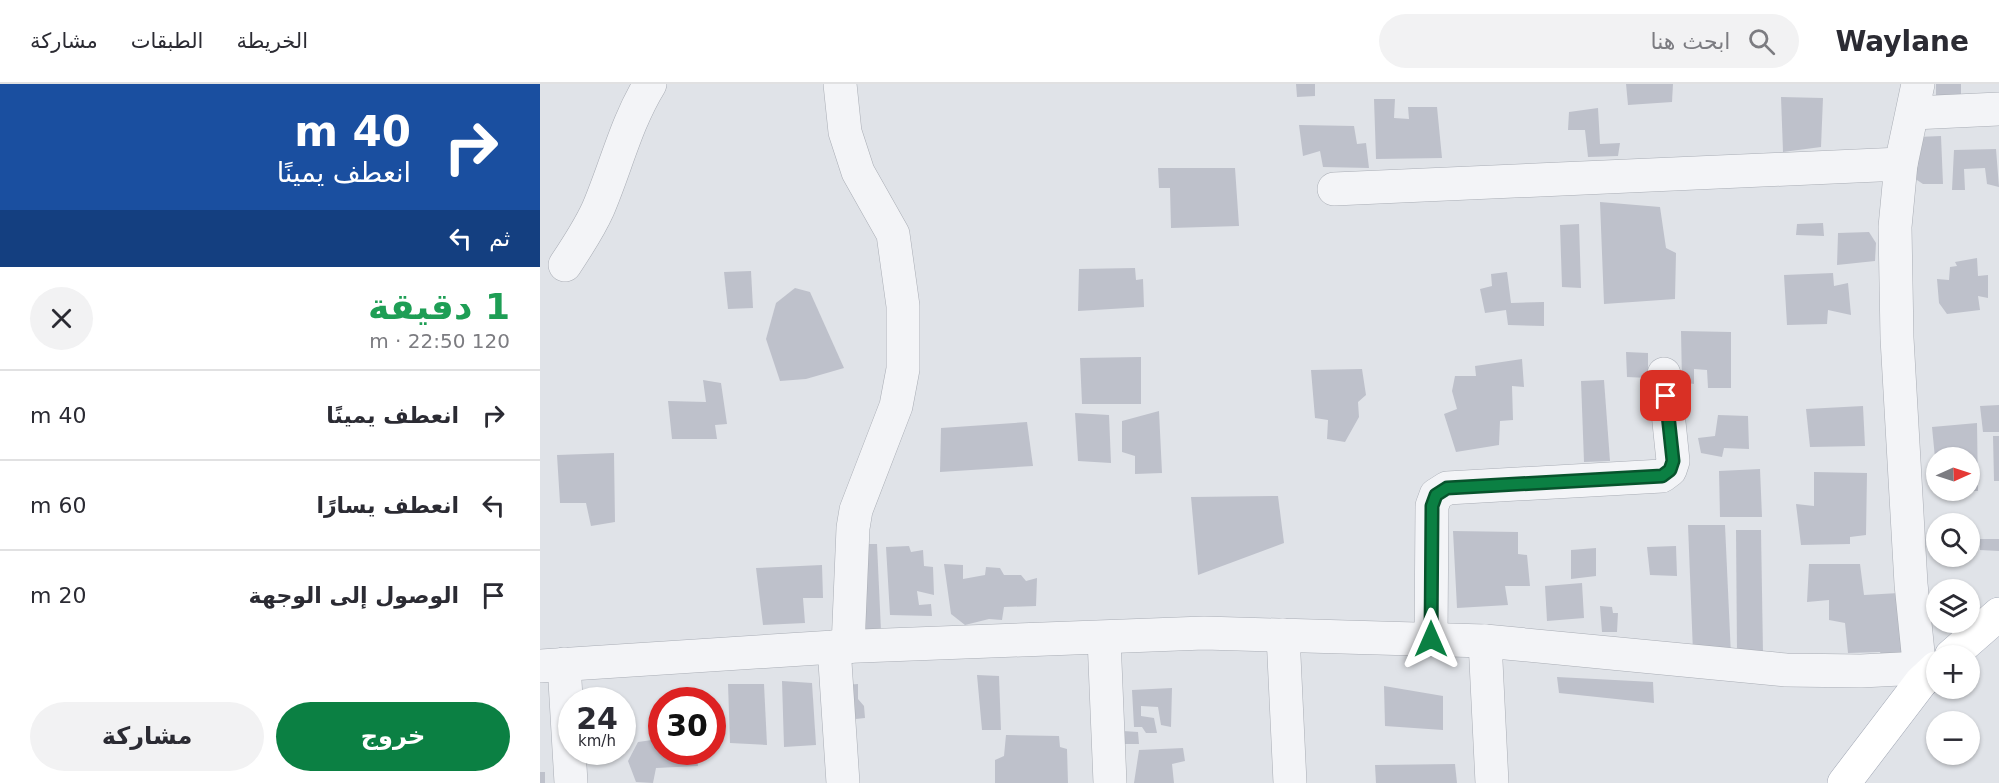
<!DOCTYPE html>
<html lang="ar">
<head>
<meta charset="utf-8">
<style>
	:root { --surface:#fff; --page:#f2f2f3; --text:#2b2b33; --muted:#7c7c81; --line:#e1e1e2; --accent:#0b8043 }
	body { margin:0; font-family:"DejaVu Sans","Noto Naskh Arabic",sans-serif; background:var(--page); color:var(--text); direction:rtl; height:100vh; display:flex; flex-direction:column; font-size:22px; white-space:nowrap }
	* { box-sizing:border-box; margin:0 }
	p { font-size:20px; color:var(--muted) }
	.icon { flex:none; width:33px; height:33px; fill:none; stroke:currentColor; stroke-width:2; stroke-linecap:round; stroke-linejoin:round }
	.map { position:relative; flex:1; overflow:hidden; direction:ltr }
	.sheet { display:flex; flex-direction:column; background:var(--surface); width:540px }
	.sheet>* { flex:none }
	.guide { background:#1a4fa0; color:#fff; overflow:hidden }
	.needle { width:39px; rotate:87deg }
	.controls { position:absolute; left:1386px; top:363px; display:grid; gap:12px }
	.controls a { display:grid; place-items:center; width:54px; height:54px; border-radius:50%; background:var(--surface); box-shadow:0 2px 4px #0004; font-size:30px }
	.speed { position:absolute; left:18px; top:603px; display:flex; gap:12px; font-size:30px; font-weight:700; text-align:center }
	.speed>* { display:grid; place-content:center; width:78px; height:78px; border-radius:50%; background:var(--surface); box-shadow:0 2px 4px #0004; line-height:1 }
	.speed small { font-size:15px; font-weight:400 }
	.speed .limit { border:9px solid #d22; background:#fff; color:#111 }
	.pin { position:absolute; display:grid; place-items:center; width:51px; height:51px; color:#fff; margin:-26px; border-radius:12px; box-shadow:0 3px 9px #0006 }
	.me { position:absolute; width:66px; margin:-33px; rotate:0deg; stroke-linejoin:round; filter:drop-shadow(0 0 4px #0008) }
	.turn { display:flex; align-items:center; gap:21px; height:126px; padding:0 30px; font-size:27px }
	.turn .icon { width:78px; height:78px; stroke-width:2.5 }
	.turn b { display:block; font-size:42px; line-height:51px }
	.then { display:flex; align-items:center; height:57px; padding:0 30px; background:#0003; gap:12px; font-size:22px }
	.round { display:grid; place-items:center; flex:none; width:63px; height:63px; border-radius:32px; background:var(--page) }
	.overview { display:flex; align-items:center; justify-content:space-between; height:102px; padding:0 30px }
	h1 { font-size:36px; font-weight:700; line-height:45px; color:#1e9e55 }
	.cta { display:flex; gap:12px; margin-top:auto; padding:12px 30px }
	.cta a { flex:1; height:69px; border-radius:36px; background:var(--accent); color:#fff; font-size:24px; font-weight:700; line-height:69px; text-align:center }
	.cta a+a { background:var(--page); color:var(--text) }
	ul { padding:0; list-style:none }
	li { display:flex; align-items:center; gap:18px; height:90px; padding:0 30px; border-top:2px solid var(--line) }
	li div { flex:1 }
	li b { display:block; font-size:22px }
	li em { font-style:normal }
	header { display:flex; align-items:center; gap:36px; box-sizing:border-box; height:84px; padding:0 30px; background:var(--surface); border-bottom:2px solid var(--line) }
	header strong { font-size:28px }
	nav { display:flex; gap:33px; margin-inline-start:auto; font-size:21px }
	.search { width:420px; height:54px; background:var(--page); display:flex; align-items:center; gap:15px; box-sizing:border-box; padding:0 21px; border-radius:33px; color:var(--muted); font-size:22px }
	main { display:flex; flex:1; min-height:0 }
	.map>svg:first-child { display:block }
	.building { fill:#bec1cb }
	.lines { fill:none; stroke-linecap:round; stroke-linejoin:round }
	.minor-casing { stroke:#a9adb5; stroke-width:34 }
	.major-casing { stroke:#a0a6b4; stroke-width:34 }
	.minor { stroke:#f3f4f7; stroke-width:33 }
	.major { stroke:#fff; stroke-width:33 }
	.route-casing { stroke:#07532c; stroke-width:15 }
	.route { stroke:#0b8043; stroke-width:10 }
</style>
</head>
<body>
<header>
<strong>Waylane</strong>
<div class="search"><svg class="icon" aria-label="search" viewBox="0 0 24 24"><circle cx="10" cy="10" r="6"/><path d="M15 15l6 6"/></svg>ابحث هنا</div>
<nav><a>الخريطة</a><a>الطبقات</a><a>مشاركة</a></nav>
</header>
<main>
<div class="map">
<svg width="1459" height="699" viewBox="0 0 1459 699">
	<rect width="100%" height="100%" fill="#e0e3e8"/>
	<g class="building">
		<polygon points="756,0 775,0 775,12 757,13"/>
		<polygon points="1086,0 1133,0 1132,18 1088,21"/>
		<rect x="1396" y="0" width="25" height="17"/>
		<polygon points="1241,13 1283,14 1281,63 1243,68"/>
		<polygon points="834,15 855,15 854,34 869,35 868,23 897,23 902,74 836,75"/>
		<polygon points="1058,24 1060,60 1080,59 1078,72 1048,73 1045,46 1028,46 1029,28"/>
		<polygon points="759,41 814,42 817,60 826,59 829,84 783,83 780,67 763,72"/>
		<polygon points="1401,52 1403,100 1383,100 1374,94 1378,53"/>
		<polygon points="1456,65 1459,103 1447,100 1445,84 1424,85 1425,106 1412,106 1414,66"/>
		<polygon points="618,84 695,84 699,142 631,144 630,104 619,104"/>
		<polygon points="1060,118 1120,123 1126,164 1136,169 1135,215 1064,220"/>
		<polygon points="1283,139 1284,152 1256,151 1257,140"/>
		<polygon points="1039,140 1041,204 1022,203 1020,141"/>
		<polygon points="1329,148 1336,159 1335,177 1297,181 1298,149"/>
		<polygon points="1437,174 1438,192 1448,191 1448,214 1438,212 1440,226 1407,230 1399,219 1397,195 1409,196 1410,183 1417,182 1415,178"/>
		<polygon points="595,184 596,196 603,195 604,223 538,227 539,185"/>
		<polygon points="211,187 213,224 188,225 184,188"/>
		<polygon points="967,188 971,219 1004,218 1004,242 968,241 966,226 945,229 940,205 952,202 951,190"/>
		<polygon points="1293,189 1294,202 1308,199 1311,231 1288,226 1287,240 1247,241 1244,191"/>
		<polygon points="255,204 270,208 304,284 266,295 240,297 226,255 236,219"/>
		<polygon points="1141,247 1191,248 1191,304 1168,304 1167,286 1154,285 1154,300 1142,298"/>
		<polygon points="1086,268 1108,269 1108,294 1087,293"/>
		<polygon points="601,273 601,320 542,320 540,274"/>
		<polygon points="982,275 984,303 972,302 973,336 960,337 959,361 916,368 904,330 917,325 912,307 915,292 936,292 935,282"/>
		<polygon points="822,285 826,311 818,318 819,333 805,358 787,355 788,336 775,334 771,286"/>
		<polygon points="163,296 181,299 187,340 175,341 177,355 132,355 128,317 166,318"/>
		<polygon points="1064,296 1070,377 1044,378 1041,297"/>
		<polygon points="1459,321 1459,348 1443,348 1440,322"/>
		<polygon points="1323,322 1325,362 1270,363 1266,325"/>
		<polygon points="619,327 622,389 595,390 595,372 582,368 582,337"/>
		<polygon points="535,329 569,331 571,379 538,377"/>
		<polygon points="1178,331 1208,332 1209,365 1184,364 1182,373 1161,369 1158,354 1175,352"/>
		<polygon points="487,338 493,382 400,388 401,344"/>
		<polygon points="1437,339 1438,407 1430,407 1430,374 1395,374 1392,343"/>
		<polygon points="1453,352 1459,352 1459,397 1454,397"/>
		<polygon points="74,369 75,438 51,442 46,419 20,419 17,371"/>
		<polygon points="1220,385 1222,433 1180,433 1179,387"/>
		<polygon points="1274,388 1327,389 1326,451 1310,453 1310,460 1261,461 1256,420 1274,422"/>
		<polygon points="738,412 744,459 658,491 651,413"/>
		<polygon points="1148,441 1185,441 1191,572 1153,569"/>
		<polygon points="1196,446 1221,446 1223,570 1197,570"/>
		<polygon points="913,447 978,448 978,470 987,471 990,502 965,502 968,521 917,524"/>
		<polygon points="1440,455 1459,455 1459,467 1440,466"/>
		<polygon points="319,460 337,460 341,547 326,548"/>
		<polygon points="369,462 371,468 383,466 384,482 393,483 394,511 377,507 379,521 391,520 392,532 350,531 346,463"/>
		<polygon points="1136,462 1137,492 1110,491 1107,463"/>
		<polygon points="1056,464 1056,492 1031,495 1031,466"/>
		<polygon points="404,480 423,481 423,495 445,491 446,483 460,484 464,491 481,491 486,497 497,494 496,522 464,523 462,536 449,535 425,541 411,530"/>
		<polygon points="1269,480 1320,480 1324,511 1359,509 1362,572 1342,573 1340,568 1308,569 1305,539 1289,536 1289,516 1267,518"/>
		<polygon points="282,481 283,514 263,514 265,539 223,541 216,484"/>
		<polygon points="1042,499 1044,534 1007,537 1005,502"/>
		<polygon points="1060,522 1072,523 1073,529 1078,529 1077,548 1062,548"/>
		<polygon points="437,591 459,592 461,646 442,646"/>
		<polygon points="1017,593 1113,598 1114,619 1019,609"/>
		<polygon points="242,597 272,599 276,661 244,663"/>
		<polygon points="188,600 224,600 227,661 190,659"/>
		<polygon points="318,600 318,615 324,622 325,634 306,636 304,601"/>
		<polygon points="844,602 903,612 903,646 845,642"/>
		<polygon points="632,604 631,643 621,641 618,623 601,622 601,632 614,634 617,649 606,649 602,643 594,643 592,606"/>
		<polygon points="122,639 122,668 156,668 158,682 116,684 113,699 96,698 88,677 98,658 112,656"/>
		<polygon points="583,647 598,648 599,660 584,660"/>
		<polygon points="466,651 519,652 520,663 527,665 528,699 455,699 455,676 464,672"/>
		<polygon points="643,664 645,677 632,680 634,699 594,699 599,666"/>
		<polygon points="915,680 917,699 836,699 835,681"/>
		<rect x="0" y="688" width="5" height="11"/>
	</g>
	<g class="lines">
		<g class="minor-casing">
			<g id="minor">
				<polyline points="300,0 305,48 318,88 353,150 363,222 363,285 356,322 316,426 313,444 308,563"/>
				<polyline points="1378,0 1361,80 1355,143 1357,254 1371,500 1381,598"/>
				<polyline points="1373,29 1459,25"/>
				<polyline points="794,105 1361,80"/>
				<path d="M25,181C37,163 49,145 58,125C76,83 86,39 110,0"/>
				<polyline points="743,551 750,699"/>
				<polyline points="564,554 570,699"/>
				<polyline points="891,555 892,422 896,411 907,404 1122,392 1130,386 1133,377 1124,290"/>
				<polyline points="945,557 952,699"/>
				<polyline points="294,563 303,699"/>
				<polyline points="24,580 31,699"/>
				<polyline points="0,582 294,563 664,549 945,557 1246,586 1321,587 1380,584"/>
			</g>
		</g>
		<g class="major-casing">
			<g id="major">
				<polyline points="1411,572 1459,530"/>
				<polyline points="1304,699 1381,598 1396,584"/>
			</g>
		</g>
		<use href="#minor" class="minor"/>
		<use href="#major" class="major"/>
	</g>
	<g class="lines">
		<g class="route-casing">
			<polyline id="route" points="891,555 892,422 896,411 907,404 1122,392 1130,386 1133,377 1126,312"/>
		</g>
		<use href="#route" class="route"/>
	</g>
</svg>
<div class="controls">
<a><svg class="needle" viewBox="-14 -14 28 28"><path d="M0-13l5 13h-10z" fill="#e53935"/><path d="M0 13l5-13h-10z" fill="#7c7c81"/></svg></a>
<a><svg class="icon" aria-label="search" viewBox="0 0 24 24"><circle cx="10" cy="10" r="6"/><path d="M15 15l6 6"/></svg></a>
<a><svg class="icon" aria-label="layers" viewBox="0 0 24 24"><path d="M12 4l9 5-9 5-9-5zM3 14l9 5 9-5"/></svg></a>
<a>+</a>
<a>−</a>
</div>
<div class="speed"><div>24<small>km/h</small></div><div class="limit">30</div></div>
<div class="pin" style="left:1126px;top:312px;background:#d93025"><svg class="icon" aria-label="arrive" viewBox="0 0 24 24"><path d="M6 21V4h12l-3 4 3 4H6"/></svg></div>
<svg class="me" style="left:891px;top:555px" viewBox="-20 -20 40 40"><path d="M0-17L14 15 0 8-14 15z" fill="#0b8043" stroke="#fff" stroke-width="4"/></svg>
</div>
<section class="sheet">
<div class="guide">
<div class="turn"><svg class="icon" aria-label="right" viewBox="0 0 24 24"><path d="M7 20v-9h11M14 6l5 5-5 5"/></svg><div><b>40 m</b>انعطف يمينًا</div></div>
<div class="then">ثم<svg class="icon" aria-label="left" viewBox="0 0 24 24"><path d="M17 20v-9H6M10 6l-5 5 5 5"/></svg></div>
</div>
<div class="overview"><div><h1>1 دقيقة</h1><p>120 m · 22:50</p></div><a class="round"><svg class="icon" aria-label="close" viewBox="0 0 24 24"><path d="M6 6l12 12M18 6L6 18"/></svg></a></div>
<ul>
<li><svg class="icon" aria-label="right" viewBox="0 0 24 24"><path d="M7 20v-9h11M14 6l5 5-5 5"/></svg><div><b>انعطف يمينًا</b></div><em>40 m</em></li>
<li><svg class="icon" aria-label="left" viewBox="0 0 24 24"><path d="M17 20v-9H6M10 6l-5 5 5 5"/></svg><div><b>انعطف يسارًا</b></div><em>60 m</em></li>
<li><svg class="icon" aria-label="arrive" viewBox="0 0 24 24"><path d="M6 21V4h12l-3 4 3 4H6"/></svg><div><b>الوصول إلى الوجهة</b></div><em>20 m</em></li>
</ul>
<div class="cta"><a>خروج</a><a>مشاركة</a></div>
</section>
</main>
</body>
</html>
